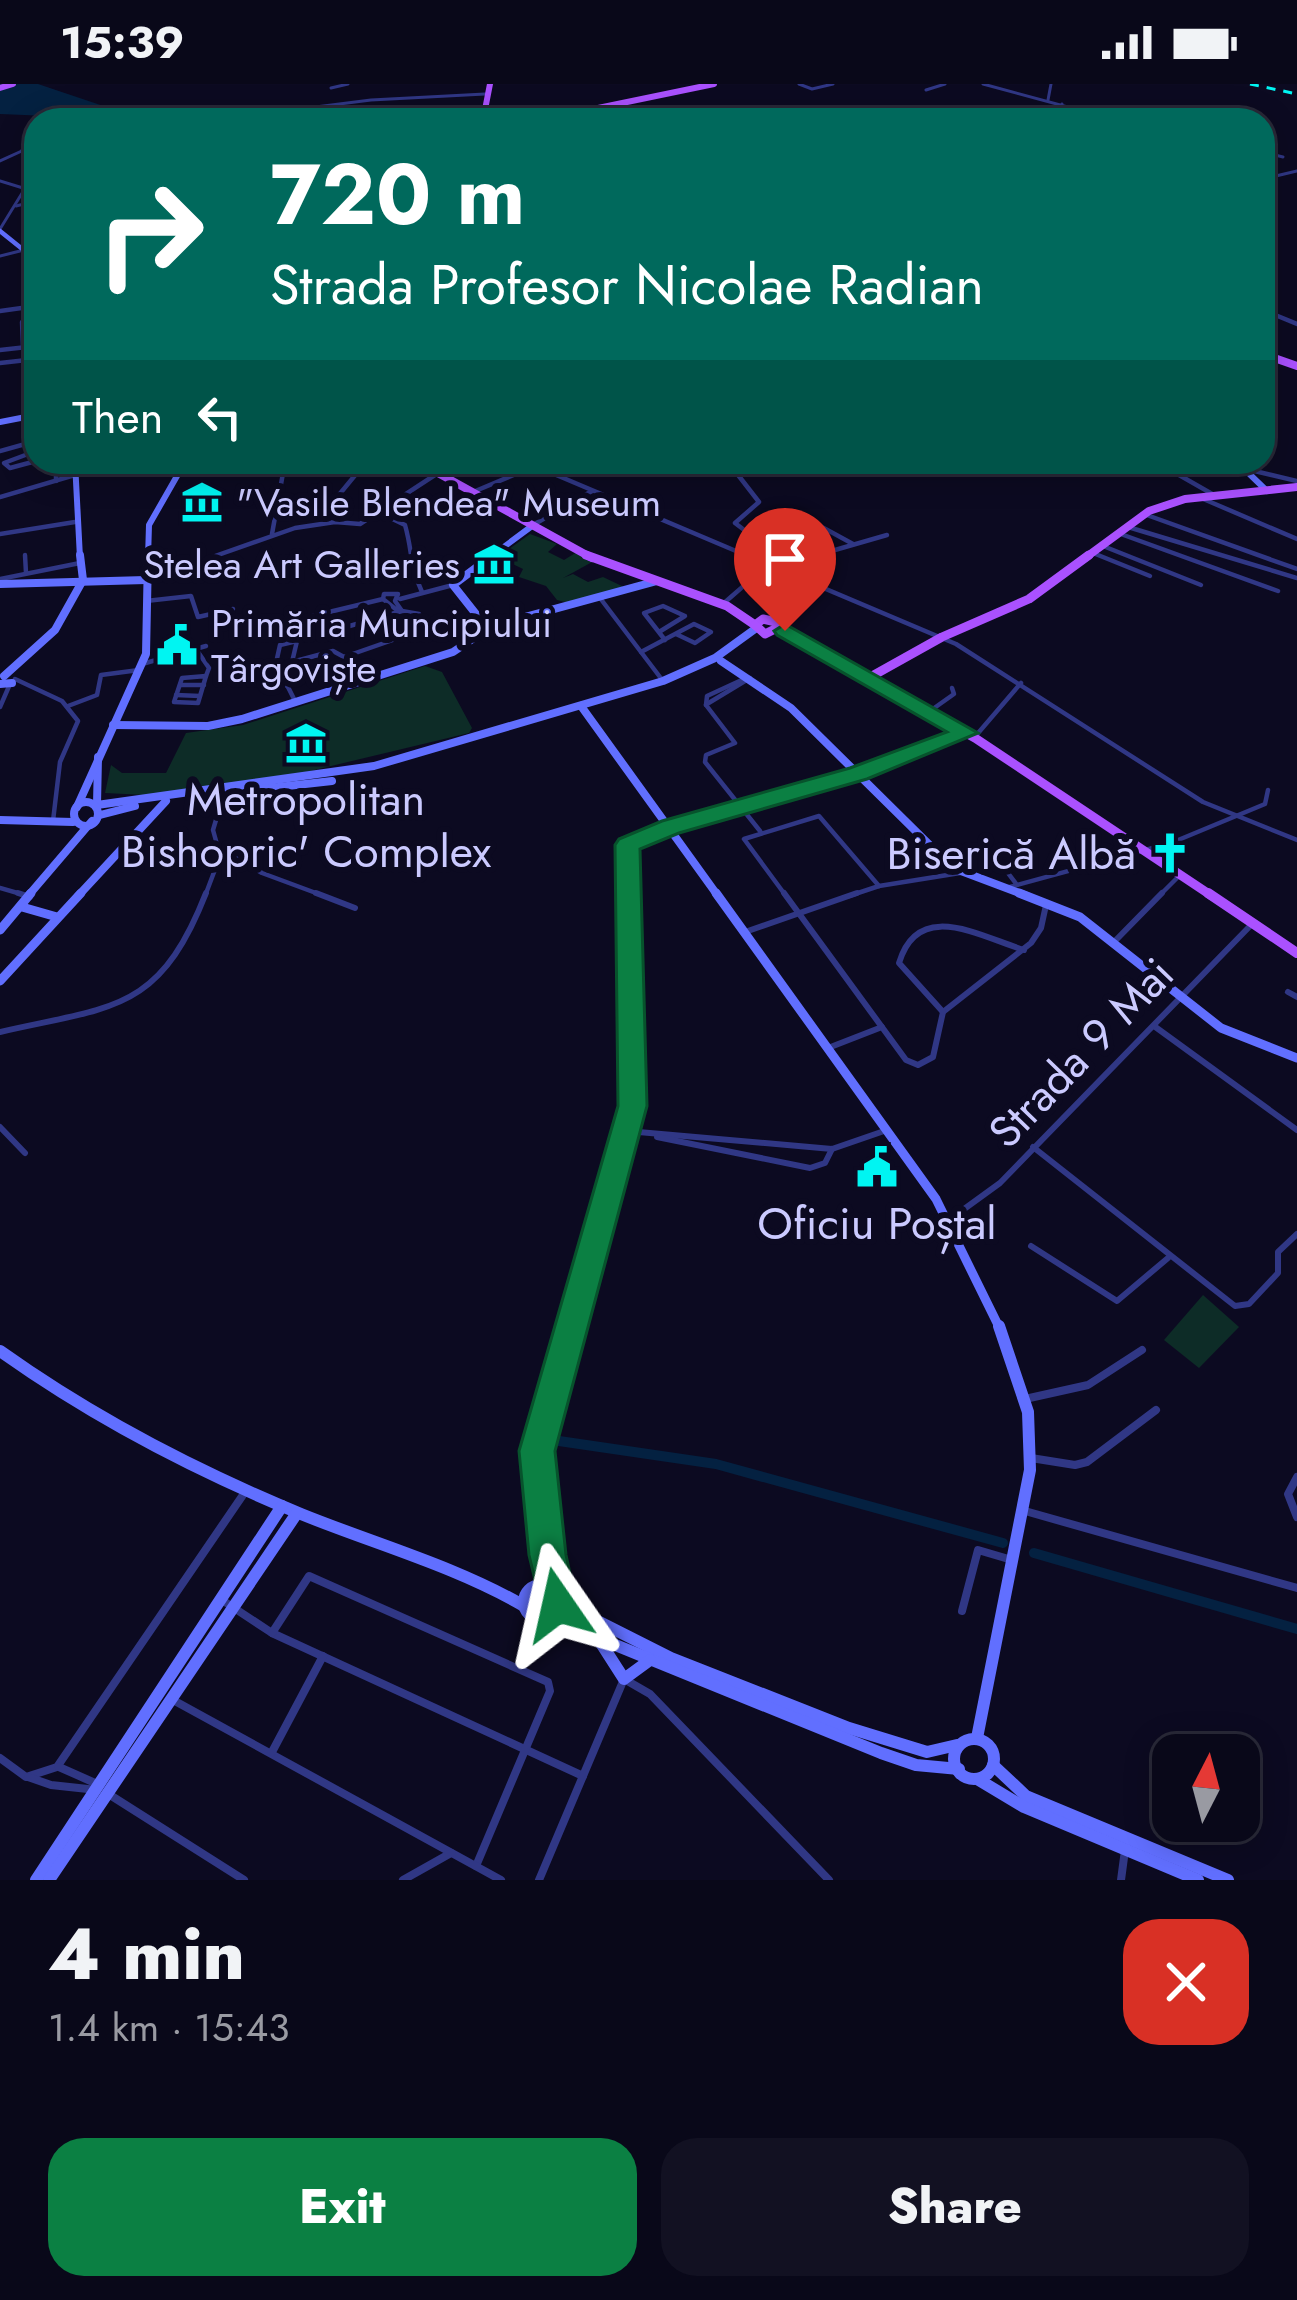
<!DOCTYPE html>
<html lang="en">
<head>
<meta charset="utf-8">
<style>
	:root { --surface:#090819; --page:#121122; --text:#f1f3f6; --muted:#999aa2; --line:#292938; --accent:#0b8043 }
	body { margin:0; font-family:Jost,sans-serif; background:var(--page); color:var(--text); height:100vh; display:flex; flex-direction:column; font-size:45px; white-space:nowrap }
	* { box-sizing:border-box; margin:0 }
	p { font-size:39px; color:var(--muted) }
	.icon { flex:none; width:66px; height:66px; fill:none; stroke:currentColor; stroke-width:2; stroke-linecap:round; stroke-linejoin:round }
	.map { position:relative; height:1796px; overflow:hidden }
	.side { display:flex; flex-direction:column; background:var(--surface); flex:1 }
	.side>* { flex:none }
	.banner { position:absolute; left:24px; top:24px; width:1251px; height:366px; border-radius:36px; box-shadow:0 6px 30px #0003,0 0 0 3px var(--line); background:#00695c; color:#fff; overflow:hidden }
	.needle { width:78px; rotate:6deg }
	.tools { position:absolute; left:1152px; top:1650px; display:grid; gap:24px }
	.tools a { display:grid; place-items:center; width:108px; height:108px; border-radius:24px; background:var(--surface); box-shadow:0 6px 30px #0003,0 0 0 3px var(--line); font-size:60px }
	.pin { position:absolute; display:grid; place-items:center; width:102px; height:102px; color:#fff; margin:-123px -51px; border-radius:50% 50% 50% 0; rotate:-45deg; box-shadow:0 0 12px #0007 }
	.pin .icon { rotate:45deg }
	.me { position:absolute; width:132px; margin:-66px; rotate:349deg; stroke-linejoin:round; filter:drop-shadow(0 0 9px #0008) }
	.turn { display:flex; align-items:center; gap:42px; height:252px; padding:0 48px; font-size:54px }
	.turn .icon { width:156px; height:156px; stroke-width:2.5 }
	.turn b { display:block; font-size:84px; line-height:102px }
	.then { display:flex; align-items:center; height:114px; padding:0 48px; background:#0003; gap:24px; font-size:45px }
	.round { display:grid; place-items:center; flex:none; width:126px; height:126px; border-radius:36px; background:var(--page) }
	.headline { display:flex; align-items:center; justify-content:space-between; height:204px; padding:0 48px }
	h1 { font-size:72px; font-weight:800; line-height:90px }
	.action { display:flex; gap:24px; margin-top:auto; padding:24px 48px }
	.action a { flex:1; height:138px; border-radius:36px; background:var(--accent); color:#fff; font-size:48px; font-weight:800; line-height:138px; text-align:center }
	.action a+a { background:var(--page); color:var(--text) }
	.status { display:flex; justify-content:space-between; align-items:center; height:84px; padding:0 60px; background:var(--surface); direction:ltr }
	.status svg { height:33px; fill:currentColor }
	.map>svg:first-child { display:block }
	.green { fill:#0d2c27 }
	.water { fill:#042141 }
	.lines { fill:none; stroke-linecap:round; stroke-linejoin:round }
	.canal { stroke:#042141; stroke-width:10 }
	.street-far3 { stroke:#303785; stroke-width:3 }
	.street-far2 { stroke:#303785; stroke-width:4.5 }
	.street-far1 { stroke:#303785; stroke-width:6 }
	.street { stroke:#303785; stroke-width:8 }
	.secondary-far4 { stroke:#616fff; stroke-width:4.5 }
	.secondary-far3 { stroke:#616fff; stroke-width:6 }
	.secondary-far2 { stroke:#616fff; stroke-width:8 }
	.secondary-far1 { stroke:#616fff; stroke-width:9 }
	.secondary { stroke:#616fff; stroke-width:12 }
	.primary-far3 { stroke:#aa51ff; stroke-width:6 }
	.primary-far2 { stroke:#aa51ff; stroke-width:8 }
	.primary-far1 { stroke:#aa51ff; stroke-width:9 }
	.primary { stroke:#aa51ff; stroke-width:10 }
	.rail { stroke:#00f5f2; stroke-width:3; stroke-dasharray:9 8; stroke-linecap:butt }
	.route { fill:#0b8043; stroke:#07532c; stroke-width:3 }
	.labels { text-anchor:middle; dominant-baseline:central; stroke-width:12; stroke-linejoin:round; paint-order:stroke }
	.far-poi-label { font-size:39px; fill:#cbcaff; stroke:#0c0a21; text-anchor:start }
	.poi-label { font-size:45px; fill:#cbcaff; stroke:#0c0a21 }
	.street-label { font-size:45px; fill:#cbcaff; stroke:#0c0a21 }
</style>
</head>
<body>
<div class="status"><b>15:39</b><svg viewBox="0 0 49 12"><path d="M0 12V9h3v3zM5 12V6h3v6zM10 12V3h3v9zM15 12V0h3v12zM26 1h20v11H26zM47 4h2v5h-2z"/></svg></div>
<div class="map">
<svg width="1297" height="1796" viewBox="0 0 1297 1796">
	<rect width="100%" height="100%" fill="#0c0a21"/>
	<g class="green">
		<polygon points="530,450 557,460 548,468 564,476 577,468 594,477 563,494 573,490 588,498 603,493 624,503 569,519 557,516 546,502 519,493 523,485 498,473"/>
		<polygon points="425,582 442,588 472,644 469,649 306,688 145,711 105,709 111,681 122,689 166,689 186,649 243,641"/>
		<polygon points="1203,1211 1239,1243 1199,1284 1164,1256"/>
	</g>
	<polygon class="water" points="0,0 38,0 145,36 0,30"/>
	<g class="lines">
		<g class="canal">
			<polyline points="559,1357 716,1380 1003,1459"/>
			<polyline points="1034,1469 1297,1545"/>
		</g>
		<g class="street-far3">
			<polyline points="799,0 812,5 833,0"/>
			<polyline points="983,0 1116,36"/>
			<polyline points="331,4 348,0"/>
			<polyline points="926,6 945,0"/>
			<polyline points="1048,16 1051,0"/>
			<polyline points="181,23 228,34 371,16 485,10"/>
			<polyline points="665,36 691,27"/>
			<polyline points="1059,36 1062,20"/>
			<polyline points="22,66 35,54"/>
			<polyline points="1263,68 1283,73"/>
			<polyline points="0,77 35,61"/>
			<polyline points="1263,95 1297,87"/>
			<polyline points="0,97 36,108"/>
			<polyline points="16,122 36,117"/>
			<polyline points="0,145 24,106"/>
			<polyline points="0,172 20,167"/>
		</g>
		<g class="street-far2">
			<polyline points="1263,226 1297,240"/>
			<polyline points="0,227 36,222"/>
			<polyline points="22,238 23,263"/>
			<polyline points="0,266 36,262"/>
			<polyline points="0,279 36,275"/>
			<polyline points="0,367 36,357"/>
			<polyline points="36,367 4,379 10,384 36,377"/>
			<polyline points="56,378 56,397"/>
			<polyline points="728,378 759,418 735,439 756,455 741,468"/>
			<polyline points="1165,383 1214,411"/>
			<polyline points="1246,385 1297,397"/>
			<polyline points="473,408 535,382 956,560 1203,718 1297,756"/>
			<polyline points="0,413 119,378"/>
			<polyline points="1201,414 1297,455"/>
			<path d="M378,428L405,441C413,469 409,480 422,508"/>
			<polyline points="798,430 853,460"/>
			<polyline points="1144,430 1297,485"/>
			<polyline points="339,437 338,412 366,378"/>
			<polyline points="533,441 592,407"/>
			<polyline points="1128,443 1297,494"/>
			<polyline points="1118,449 1278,507"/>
			<polyline points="0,450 75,438"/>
			<polyline points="272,450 285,378"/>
			<polyline points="1103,462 1201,501"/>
			<polyline points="1093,469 1150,492"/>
			<polyline points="25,471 26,489"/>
			<polyline points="776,483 887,451"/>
			<polyline points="0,495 80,479"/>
			<polyline points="147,496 295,444 335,438 360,440 438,389"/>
			<polyline points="600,514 663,597"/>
			<polyline points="400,515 453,501"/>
			<polyline points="146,517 191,512 198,533 233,525"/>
			<polyline points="724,519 769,480"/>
			<polyline points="398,527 383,515 384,510 398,510 395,517 402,527"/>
			<polygon points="402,527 419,530 430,543 344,573 333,567 292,578 297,557"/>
			<polyline points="770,536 800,495"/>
			<polyline points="271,542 383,515"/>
			<polyline points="659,548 685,532 663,522 644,529 665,556"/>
			<polyline points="196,565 209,584 206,592"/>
			<polyline points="641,568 694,540 711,548 695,559 676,550"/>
			<polyline points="344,573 362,598"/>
			<polyline points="142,580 206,562"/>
			<polygon points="206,592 198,619 174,618 182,594"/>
			<polyline points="15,595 62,617 78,637 60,678 53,737"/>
			<polyline points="180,601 204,601"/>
			<polyline points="287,602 292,578"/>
			<polyline points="176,611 200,612"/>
			<polyline points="296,619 276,579 280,561 297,557"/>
			<polyline points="707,620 750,594"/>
			<polyline points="706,621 735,659 706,671 705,678 760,747"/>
			<polyline points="706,621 707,612 746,594"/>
			<polyline points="68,622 97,611 101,591 139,586"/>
			<polyline points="0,623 10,600"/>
			<polyline points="930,627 954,610 952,604"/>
			<polyline points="973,655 1021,599"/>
			<polyline points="224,709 213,746 218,764 262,789 324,812"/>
			<polyline points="1012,764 995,772 1017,801"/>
			<polyline points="0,804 28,812"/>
			<polyline points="1006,804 1171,759 1265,720 1268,706"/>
			<polyline points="205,812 222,767"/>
			<polyline points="786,812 744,755 819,732 879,802"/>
			<polyline points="849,812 879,802 960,789"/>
			<polyline points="1159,812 1178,793"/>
		</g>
		<g class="street-far1">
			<polyline points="18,809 30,813"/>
			<polyline points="316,809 355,824"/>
			<polyline points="784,809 906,976 918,981 933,973 943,928 1031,859 1041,844 1046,821"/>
			<polyline points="745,848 857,809"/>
			<polyline points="1114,858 1162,809"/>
			<polyline points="1288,908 1297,913"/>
			<path d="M943,928L899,879C918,815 979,852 1024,866"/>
			<polyline points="1154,942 1297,1046"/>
			<path d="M0,948C113,922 159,929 206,809"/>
			<polyline points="828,964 882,943"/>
			<polyline points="0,1043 25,1069"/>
			<polyline points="627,1047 832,1065 887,1046"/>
			<polyline points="657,1053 810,1084 825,1079 832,1065"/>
			<polyline points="1033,1063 1235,1222 1249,1220 1278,1189 1278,1168 1297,1150"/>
			<polyline points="949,1136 1000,1099 1252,840"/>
			<polyline points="1031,1162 1117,1217 1168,1174"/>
		</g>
		<g class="street">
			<polyline points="1025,1315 1088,1301 1142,1266"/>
			<polyline points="1031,1374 1075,1381 1087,1378 1156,1326"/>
			<polyline points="1297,1393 1288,1410 1297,1433"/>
			<polyline points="1025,1427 1297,1504"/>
			<polyline points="222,1516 272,1549 583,1692"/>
			<polyline points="962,1527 978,1466 1012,1476"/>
			<polyline points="272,1549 309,1492 548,1598 550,1607 476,1782"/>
			<polyline points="173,1616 501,1796"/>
			<polyline points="272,1668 323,1572"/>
			<polyline points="0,1674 26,1693 57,1683 245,1408"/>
			<polyline points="59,1683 95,1699"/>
			<polyline points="28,1693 51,1701 97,1706"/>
			<polyline points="110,1711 244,1796"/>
			<polyline points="403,1796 451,1769"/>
			<polyline points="539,1796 624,1595 650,1610 829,1796"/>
			<polyline points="1121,1796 1125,1766"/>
		</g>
		<polyline class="secondary-far4" points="0,147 36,176"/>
		<g class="secondary-far3">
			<polyline points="0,338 36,331"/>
			<polyline points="75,378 80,474"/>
			<polyline points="1237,378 1267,407"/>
			<polyline points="148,474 149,441 185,378"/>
			<polyline points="489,474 532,442"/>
		</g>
		<g class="secondary-far2">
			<polyline points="80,471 83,496"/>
			<polyline points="0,500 146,496"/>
			<polyline points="487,544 453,501 493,471"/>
			<polyline points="721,577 791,624 953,784 1027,812"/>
			<polyline points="4,592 55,546 83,496"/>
			<polyline points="0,600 12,599"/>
			<polyline points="581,622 718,812"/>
			<polyline points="113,641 208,642 242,635 453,568 492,542 657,497"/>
			<polyline points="98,673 97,721 374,682 663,597 715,574 755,545"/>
			<polyline points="217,710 332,697"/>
			<circle cx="86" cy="730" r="12"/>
			<polyline points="77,723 146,570 148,471"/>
			<polyline points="100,731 135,722"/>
			<polyline points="0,736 73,738"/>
			<polyline points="28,812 92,737"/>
			<polyline points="78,812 166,717"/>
			<polyline points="629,812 628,761 671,743 858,689 967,649"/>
		</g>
		<g class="secondary-far1">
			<polyline points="716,809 936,1115 1000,1245"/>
			<polyline points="1019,809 1080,833 1221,944 1297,974"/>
			<polyline points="22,823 57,833"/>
			<polyline points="0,846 31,809"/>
			<polyline points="0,897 81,809"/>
			<polyline points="570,1245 633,1021 629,809"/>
		</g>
		<g class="secondary">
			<path d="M0,1267C94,1334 194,1386 301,1430C375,1460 455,1482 524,1522"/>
			<circle cx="541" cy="1518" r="17"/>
			<polyline points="553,1505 538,1358 571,1242"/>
			<polyline points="558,1517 671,1574 849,1644 927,1668 957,1661"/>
			<polyline points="549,1534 881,1669 916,1681 959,1685"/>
			<polyline points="599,1556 624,1595 650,1576"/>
			<polyline points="977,1654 1030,1386 1028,1328 999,1242"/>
			<circle cx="974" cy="1675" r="20"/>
			<polyline points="993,1681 1026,1712 1228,1796"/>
			<polyline points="979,1696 1024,1723 1198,1796"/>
			<polyline points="36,1796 282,1422"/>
			<polyline points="49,1796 297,1429"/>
		</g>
		<g class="primary-far3">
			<polyline points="0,4 13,0"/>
			<polyline points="596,26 616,36"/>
			<polyline points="483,36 490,0"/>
			<polyline points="540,36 714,0"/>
		</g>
		<g class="primary-far2">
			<polyline points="1263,270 1297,282"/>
			<polyline points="418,378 592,474"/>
			<polyline points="1085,474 1149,427 1185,415 1297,403"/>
		</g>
		<g class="primary-far1">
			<polyline points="586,471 727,522 755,541"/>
			<polyline points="755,541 763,535 776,538 795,554 975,654 1212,812"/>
			<polyline points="755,541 765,550 779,543"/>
			<polyline points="865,596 942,553 1029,515 1089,471"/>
		</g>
		<polyline class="primary" points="1208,809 1297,869"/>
		<polyline class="rail" points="1250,0 1297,10"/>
	</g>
	<polygon class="route" points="785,540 978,649 867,695 679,749 640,765 647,1022 555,1367 566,1471 577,1521 571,1534 558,1540 544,1534 529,1471 519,1367 618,1022 615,761 619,755 662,737 850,684 947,648 777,551 774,547"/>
	<defs>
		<g id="museum-bare" transform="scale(3.24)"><path d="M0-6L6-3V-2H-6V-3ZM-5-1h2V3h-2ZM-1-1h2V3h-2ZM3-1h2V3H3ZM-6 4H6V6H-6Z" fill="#00f5f2" stroke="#0c0a21" stroke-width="2.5" paint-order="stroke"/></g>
		<g id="civic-bare" transform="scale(3.24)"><path d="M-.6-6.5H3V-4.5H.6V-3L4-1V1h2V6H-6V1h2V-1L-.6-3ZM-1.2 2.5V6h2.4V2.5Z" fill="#00f5f2" stroke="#0c0a21" stroke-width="2.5" paint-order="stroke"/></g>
		<g id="church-bare" transform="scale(3.24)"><path d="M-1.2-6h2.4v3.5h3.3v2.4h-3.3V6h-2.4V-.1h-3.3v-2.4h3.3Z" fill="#00f5f2" stroke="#0c0a21" stroke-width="2.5" paint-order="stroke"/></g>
	</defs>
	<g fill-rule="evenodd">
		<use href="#museum-bare" x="202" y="418"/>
		<use href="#museum-bare" x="494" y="480"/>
		<use href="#civic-bare" x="177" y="561"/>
		<use href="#museum-bare" x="306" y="659"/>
		<use href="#church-bare" x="1170" y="769"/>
		<use href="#civic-bare" x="877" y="1083"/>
	</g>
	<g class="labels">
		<g class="far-poi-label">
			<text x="236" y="418">"Vasile Blendea" Museum</text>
			<text x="460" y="480" text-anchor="end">Stelea Art Galleries</text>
			<text x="211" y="539">Primăria Muncipiului<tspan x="211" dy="45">Târgoviște</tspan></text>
		</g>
		<g class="poi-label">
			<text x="306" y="715">Metropolitan<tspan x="306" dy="52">Bishopric' Complex</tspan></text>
			<text x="1136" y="769" text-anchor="end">Biserică Albă</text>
			<text x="877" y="1139">Oficiu Poștal</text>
		</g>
		<g class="street-label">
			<text transform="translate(1081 969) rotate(-46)">Strada 9 Mai</text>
		</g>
	</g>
</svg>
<div class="tools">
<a><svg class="needle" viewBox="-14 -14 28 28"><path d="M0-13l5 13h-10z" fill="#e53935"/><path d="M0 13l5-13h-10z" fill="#999aa2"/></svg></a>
</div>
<div class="pin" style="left:785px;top:547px;background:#d93025"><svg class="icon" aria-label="arrive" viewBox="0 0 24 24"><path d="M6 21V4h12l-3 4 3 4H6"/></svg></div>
<svg class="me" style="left:558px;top:1521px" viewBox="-20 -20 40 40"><path d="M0-17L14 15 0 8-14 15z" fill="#0b8043" stroke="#fff" stroke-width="4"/></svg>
<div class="banner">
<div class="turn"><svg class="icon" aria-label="right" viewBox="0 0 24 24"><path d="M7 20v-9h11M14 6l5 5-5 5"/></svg><div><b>720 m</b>Strada Profesor Nicolae Radian</div></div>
<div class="then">Then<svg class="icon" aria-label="left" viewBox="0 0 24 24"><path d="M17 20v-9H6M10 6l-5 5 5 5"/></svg></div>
</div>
</div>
<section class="side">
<div class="headline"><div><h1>4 min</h1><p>1.4 km · 15:43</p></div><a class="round" style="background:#d93025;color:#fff"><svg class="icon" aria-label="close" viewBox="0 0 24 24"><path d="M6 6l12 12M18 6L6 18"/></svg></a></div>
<div class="action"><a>Exit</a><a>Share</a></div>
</section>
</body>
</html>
